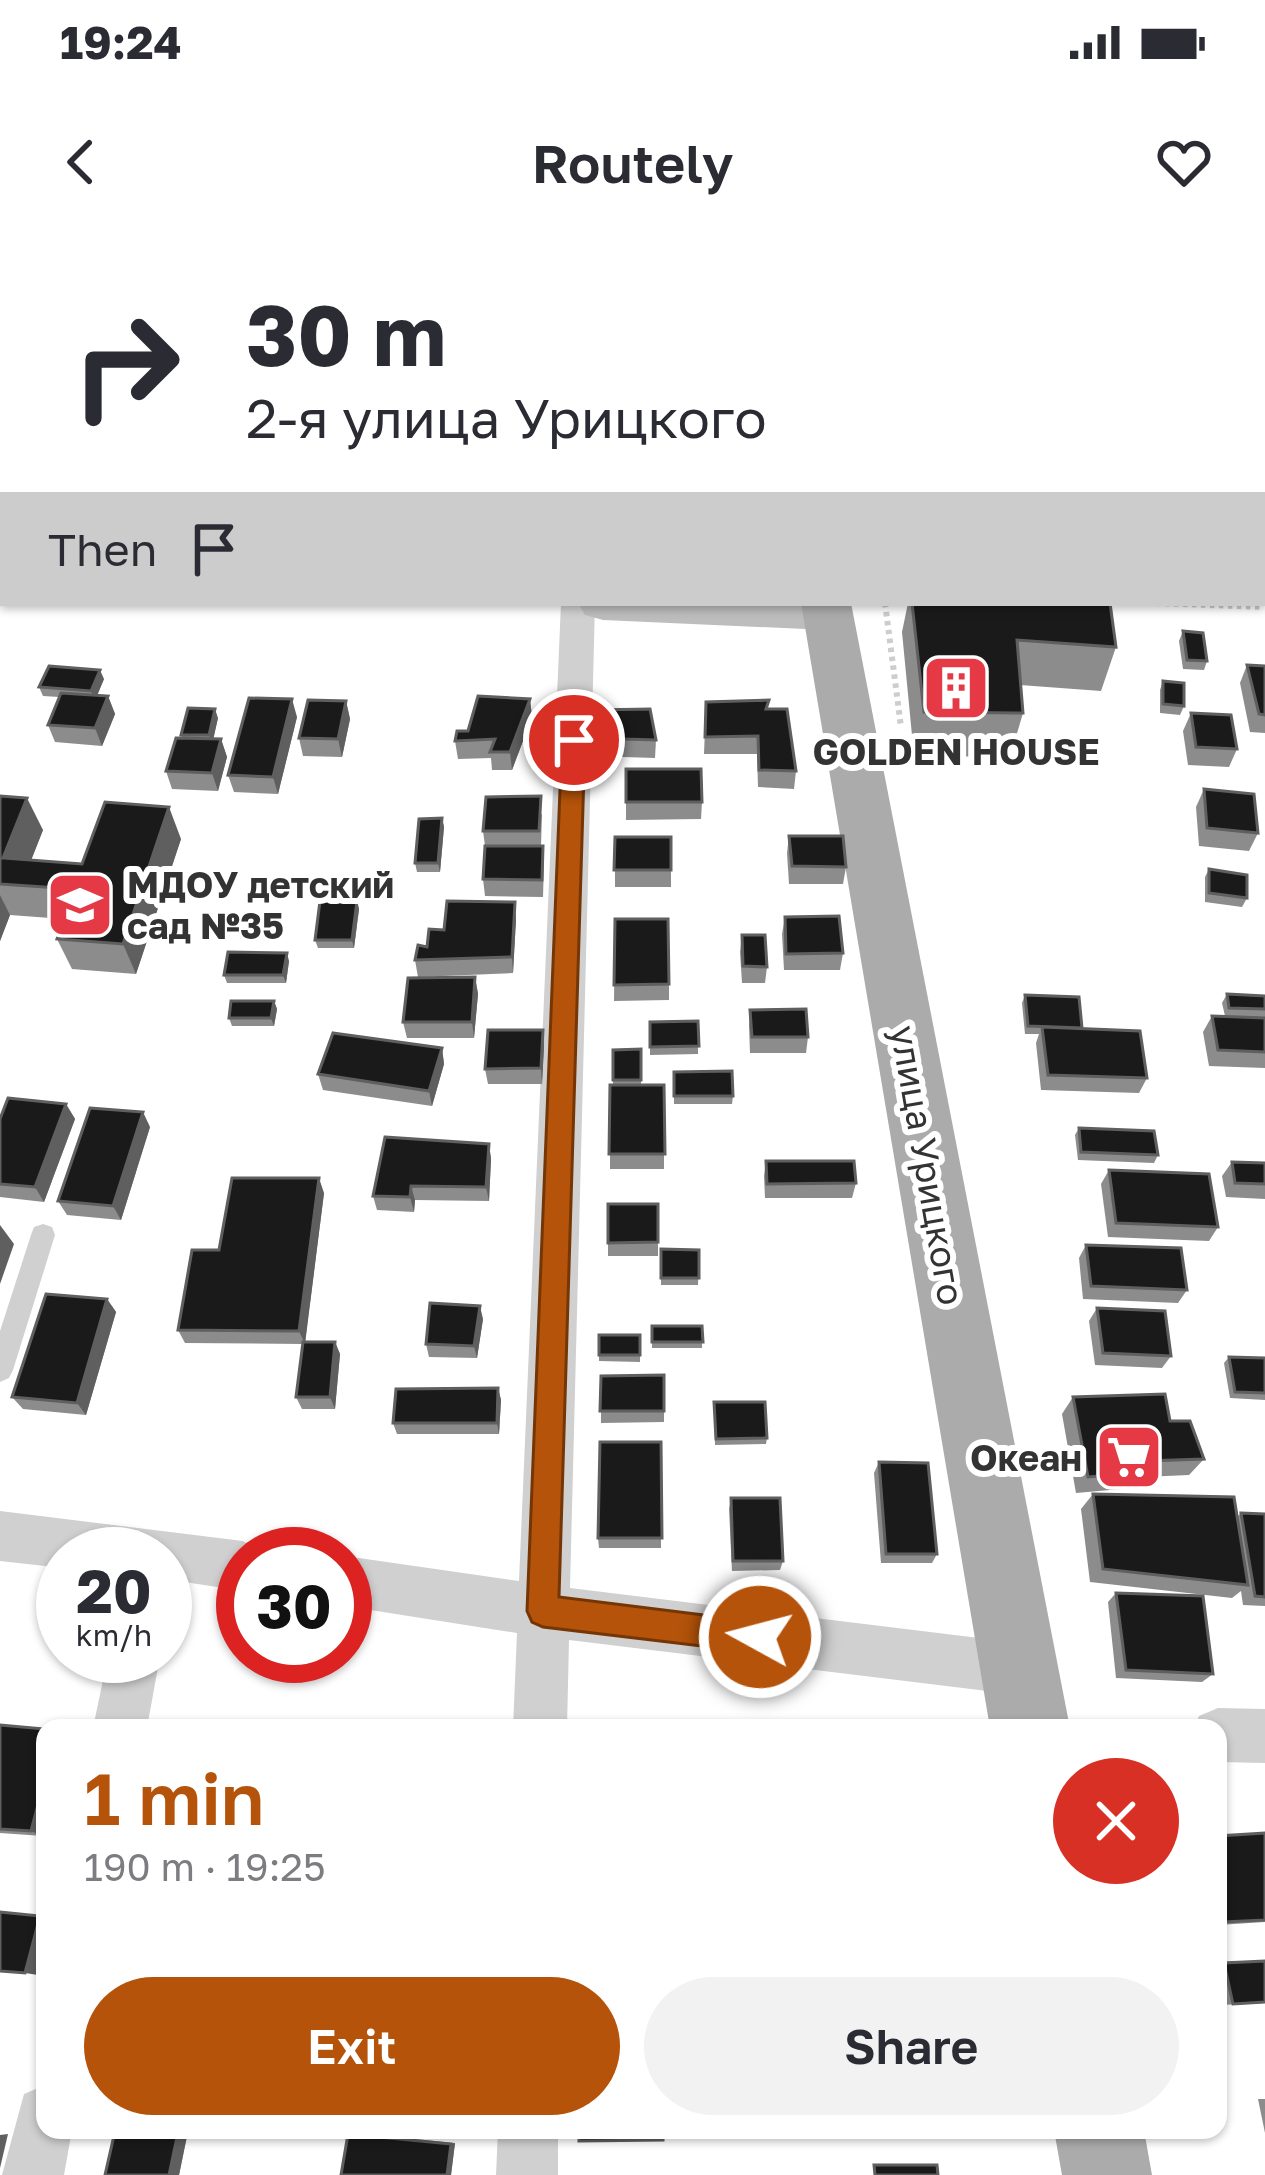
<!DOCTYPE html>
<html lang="en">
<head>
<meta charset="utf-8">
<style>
	:root { --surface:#fff; --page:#f2f2f3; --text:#2b2b33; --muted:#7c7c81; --accent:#b45309 }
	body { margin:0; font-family:"Golos Text",sans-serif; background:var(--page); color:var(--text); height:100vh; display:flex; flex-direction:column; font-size:45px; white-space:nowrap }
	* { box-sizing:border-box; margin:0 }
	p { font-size:39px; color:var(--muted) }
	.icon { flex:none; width:66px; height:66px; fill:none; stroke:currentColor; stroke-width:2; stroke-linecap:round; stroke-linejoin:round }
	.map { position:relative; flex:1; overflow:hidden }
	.sheet { position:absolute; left:36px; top:1479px; width:1191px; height:420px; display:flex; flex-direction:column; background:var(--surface); border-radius:24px; box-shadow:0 3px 9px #0004 }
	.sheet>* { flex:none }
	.guide { position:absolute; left:0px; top:0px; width:1266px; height:366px; box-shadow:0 3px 9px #0004; background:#fff; color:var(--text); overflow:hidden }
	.speed { position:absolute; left:36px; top:1287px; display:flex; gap:24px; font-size:60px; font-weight:700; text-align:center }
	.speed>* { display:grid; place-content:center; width:156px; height:156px; border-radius:50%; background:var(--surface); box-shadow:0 3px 9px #0004; line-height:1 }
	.speed small { font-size:30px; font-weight:400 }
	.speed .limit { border:18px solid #d22; background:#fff; color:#111 }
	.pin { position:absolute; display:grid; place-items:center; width:102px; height:102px; color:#fff; margin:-51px; border:6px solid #fff; border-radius:50%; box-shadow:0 3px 12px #0007 }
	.me { position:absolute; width:132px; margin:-66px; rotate:277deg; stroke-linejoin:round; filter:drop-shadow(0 0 9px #0008) }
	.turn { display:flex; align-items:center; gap:42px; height:252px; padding:0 48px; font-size:54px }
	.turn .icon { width:156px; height:156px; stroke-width:2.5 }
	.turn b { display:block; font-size:84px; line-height:102px }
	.then { display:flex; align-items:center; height:114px; padding:0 48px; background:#0003; gap:24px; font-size:45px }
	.round { display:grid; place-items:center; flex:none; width:126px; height:126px; border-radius:63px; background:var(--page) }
	.head { display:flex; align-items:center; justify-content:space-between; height:204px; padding:0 48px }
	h1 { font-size:72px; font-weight:600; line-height:90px; color:var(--accent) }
	.cta { display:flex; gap:24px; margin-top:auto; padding:24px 48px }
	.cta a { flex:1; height:138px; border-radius:72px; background:var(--accent); color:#fff; font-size:48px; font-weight:600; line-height:138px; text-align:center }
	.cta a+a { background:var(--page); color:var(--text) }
	.status { display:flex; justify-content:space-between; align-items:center; height:84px; padding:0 60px; background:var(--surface); direction:ltr }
	.status svg { height:33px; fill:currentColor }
	header { display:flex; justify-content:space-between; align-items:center; height:156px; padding:0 48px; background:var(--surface); font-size:54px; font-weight:600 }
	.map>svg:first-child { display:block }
	.green { fill:#e6ecdf }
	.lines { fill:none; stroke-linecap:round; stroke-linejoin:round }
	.path { stroke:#cdcdcd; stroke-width:6; stroke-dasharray:4.5 4.5; stroke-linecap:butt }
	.lane { fill:#d0d0d0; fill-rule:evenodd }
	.street { fill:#d0d0d0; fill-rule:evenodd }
	.secondary { fill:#bdbdbd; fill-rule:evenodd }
	.primary { fill:#ababab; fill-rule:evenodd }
	.wall { fill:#8c8c8c }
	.shaded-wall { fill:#5f5f5f }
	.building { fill:#1a1a1a; stroke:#5f5f5f; stroke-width:3 }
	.route { fill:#b45309; stroke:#753606; stroke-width:3 }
	.labels { text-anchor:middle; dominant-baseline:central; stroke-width:12; stroke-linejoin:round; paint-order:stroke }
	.poi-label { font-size:36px; font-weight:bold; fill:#333; stroke:#fff }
	.street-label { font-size:36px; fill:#333; stroke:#fff }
</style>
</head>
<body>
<div class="status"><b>19:24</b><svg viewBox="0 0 49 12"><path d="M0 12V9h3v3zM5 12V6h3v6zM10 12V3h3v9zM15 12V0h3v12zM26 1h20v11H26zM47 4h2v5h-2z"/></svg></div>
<header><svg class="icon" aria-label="back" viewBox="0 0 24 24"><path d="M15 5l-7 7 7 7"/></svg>Routely<svg class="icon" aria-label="heart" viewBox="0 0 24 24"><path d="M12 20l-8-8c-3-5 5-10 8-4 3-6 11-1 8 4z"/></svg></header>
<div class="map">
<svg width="1265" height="1935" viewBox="0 0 1265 1935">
	<rect width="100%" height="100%" fill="#fff"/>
	<polygon class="green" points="0,0 742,0 743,3 3,3 3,291"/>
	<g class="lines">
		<g class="path">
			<polyline points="565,3 569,0"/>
			<polyline points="0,157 3,149"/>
			<polyline points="885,363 901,487"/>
			<polyline points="1156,363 1264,367"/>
		</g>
		<polygon class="lane" points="43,984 52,987 55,995 13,1130 9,1138 0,1142 0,1091 31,995 34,987"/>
		<g class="street">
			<polygon points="561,363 595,363 570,1348 1020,1403 1039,1410 1046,1429 1039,1448 1020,1455 569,1400 567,1488 513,1488 517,1393 345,1366 345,1316 519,1341"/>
			<polygon points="0,1271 243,1301 264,1314 243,1314 243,1351 165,1339 165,1314 63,1314 63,1328 0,1321"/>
			<polygon points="108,1416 160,1416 147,1488 93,1488"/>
			<polygon points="1218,1468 1265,1469 1265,1523 1218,1522 1218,1488 1194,1488 1199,1476"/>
			<polygon points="45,1845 45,1890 72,1890 64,1935 2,1935 24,1854"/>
			<polygon points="498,1890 558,1890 558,1935 496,1935"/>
		</g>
		<g class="secondary">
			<rect x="1263" y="311" width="2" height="32"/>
			<rect x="0" y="313" width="3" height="32"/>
			<polygon points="578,363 846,363 852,373 845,385 827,390 603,380 585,375"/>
		</g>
		<g class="primary">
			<rect x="749" y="0" width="42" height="3"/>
			<polygon points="801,363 851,363 1070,1488 990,1488"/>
			<polygon points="1054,1890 1144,1890 1152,1935 1062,1935"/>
		</g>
	</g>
	<g class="wall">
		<polygon points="861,0 1011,0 1012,3 861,3"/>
		<polygon points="908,363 1110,363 1116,407 1101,451 1020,445 1023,473 1010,517 914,516 902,392"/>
		<polygon points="1183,391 1207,421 1204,430 1183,429 1179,401"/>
		<polygon points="1247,425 1265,426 1265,493 1250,492 1240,443"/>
		<polygon points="104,439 97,456 108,456 115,474 102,506 55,502 48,485 59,457 43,456 39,447"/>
		<polygon points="1163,441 1184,466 1180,475 1160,473 1160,450"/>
		<polygon points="530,459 532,477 512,530 492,530 491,518 458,519 455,501 468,491"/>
		<polygon points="346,461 350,479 342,517 303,516 299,498"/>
		<polygon points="706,462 768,469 796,531 794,549 758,547 757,514 704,514"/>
		<polygon points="592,470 656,500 655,518 592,516"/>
		<polygon points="1191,473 1237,509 1229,527 1188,525 1183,491"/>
		<polygon points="297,477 278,554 234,552 228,535"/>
		<polygon points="218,478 213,499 221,499 227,517 218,551 172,549 166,531 182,498 181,495"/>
		<polygon points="626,529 702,562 701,579 626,580"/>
		<polygon points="1204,549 1258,593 1249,611 1199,606 1196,567"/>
		<polygon points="0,556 43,590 31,620 82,624 181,599 136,734 72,729 57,699 64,679 10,675 0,701"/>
		<polygon points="542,574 541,606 543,606 544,623 543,657 485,656 483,639 485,606 483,591"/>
		<polygon points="442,578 444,587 440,632 417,632 415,623"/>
		<polygon points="789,596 846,627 843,644 789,644 787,613"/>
		<rect x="615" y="597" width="56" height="50"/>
		<polygon points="1209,629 1247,658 1242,667 1205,662 1205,637"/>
		<polygon points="357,661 359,669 354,708 318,708 315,700"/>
		<polygon points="785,677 843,713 840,730 784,730 782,694"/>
		<polygon points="516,679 513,733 418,737 415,720 444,690"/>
		<polygon points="615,679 669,744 669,760 614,761"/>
		<polygon points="742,695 767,727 765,743 742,743 740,712"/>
		<polygon points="289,721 286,743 227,743 224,735"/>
		<polygon points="475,737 478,754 474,798 407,798 403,782"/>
		<polygon points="1227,754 1265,756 1265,828 1209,826 1203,792 1212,776 1225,776 1222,763"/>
		<polygon points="1025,755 1082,789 1147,838 1139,853 1041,850 1036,803 1039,794 1025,794 1022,763"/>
		<polygon points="274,761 277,769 274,786 232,786 229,778"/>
		<polygon points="750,770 808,797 806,813 750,813 749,786"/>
		<polygon points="698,781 698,814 650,815 650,782"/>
		<polygon points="544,806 542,844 488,844 485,829"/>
		<polygon points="442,808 444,824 432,866 323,850 318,834"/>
		<polygon points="641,809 641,845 664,845 664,929 610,929 610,845 613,845 613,810"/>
		<polygon points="674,832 733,856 732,864 674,864"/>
		<polygon points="66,864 75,879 44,962 0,957 0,879"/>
		<polygon points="150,887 121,980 67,975 58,961"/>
		<polygon points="1079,888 1158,915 1154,923 1078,920 1075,895"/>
		<polygon points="489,904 491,919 489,961 415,960 414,972 377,970 373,956"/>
		<polygon points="766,921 856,943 852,958 765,958 764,936"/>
		<polygon points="1232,922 1265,923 1265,959 1226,957 1222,936"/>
		<polygon points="1109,930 1218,987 1209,1001 1108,997 1101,944"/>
		<polygon points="324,953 305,1102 335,1102 340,1114 335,1169 302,1169 296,1157 303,1104 185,1103 178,1090 219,1010"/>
		<rect x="608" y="964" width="50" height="52"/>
		<polygon points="1086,1005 1187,1050 1178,1063 1083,1059 1079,1018"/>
		<polygon points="661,1009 699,1010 698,1045 661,1045"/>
		<polygon points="107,1059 116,1072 86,1175 23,1169 12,1157"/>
		<polygon points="1097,1068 1171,1116 1162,1128 1095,1125 1089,1081"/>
		<polygon points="483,1079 477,1118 429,1117 426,1104"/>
		<rect x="652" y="1086" width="50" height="22"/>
		<polygon points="599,1095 640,1095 640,1122 599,1121"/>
		<polygon points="1229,1117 1265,1118 1265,1160 1230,1158 1224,1123"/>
		<polygon points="664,1135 664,1182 601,1183 601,1136"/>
		<polygon points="498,1148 501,1160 499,1194 397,1194 393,1183"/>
		<polygon points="1073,1157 1170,1181 1204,1219 1189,1235 1143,1237 1133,1248 1076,1253 1062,1174"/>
		<polygon points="714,1162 767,1198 766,1204 715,1205"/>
		<polygon points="661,1202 661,1308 599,1308 598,1298"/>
		<polygon points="879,1222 937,1314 932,1323 881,1323 874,1233"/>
		<polygon points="1093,1254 1237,1277 1241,1273 1265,1274 1265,1366 1243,1365 1241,1351 1232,1358 1090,1342 1081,1269"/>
		<polygon points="731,1258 783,1321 780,1330 732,1331 729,1269"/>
		<polygon points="1116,1353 1213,1434 1202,1442 1116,1438 1108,1362"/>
		<polygon points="0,1485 43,1596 0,1593"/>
		<polygon points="1265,1593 1265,1682 1218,1685 1218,1596"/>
		<polygon points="1265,1721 1265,1763 1220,1765 1218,1756 1218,1724"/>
		<polygon points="1258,1859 1265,1859 1265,1893"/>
		<polygon points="127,1890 187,1896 179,1935 105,1935 115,1891"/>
		<polygon points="354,1893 455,1903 451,1935 348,1894"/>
	</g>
	<g class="shaded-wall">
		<polygon points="100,430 104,439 95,460 91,451"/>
		<polygon points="108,456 115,474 102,506 95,488"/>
		<polygon points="292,459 297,477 278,554 273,537"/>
		<polygon points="530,459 532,477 512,530 510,512"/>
		<polygon points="346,461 350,479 342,517 338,499"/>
		<polygon points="215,469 218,478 212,505 209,495"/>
		<polygon points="221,499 227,517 218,551 212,533"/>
		<polygon points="27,558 43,590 21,646 3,618"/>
		<polygon points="169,567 181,599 136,734 123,704"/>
		<polygon points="442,578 444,587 440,632 438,623"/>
		<polygon points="0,655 10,675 0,701"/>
		<polygon points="357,661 359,669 354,708 352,700"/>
		<polygon points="515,662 516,679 513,733 512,717"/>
		<polygon points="287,713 289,721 286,743 283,735"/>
		<polygon points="475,737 478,754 474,798 472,782"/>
		<polygon points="274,761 277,769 274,786 271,778"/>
		<polygon points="543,790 544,806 542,844 541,828"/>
		<polygon points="442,808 444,824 432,866 429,851"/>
		<polygon points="66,864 75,879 44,962 35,947"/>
		<polygon points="143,872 150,887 121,980 113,966"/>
		<polygon points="489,904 491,919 489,961 486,947"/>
		<polygon points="319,938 324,953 305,1104 299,1091"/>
		<polygon points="411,946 415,960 414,972 410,957"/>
		<polygon points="0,985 14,1004 0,1044"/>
		<polygon points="107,1059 116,1072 86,1175 77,1163"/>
		<polygon points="480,1066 483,1079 477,1118 474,1106"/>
		<polygon points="335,1102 340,1114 335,1169 330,1157"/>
		<polygon points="498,1148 501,1160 499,1194 497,1183"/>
		<polygon points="45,1538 45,1588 43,1596 31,1591"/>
		<polygon points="40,1676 45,1678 45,1708 38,1735 25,1733"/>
		<polygon points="8,1894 0,1928 0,1895"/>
		<polygon points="187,1896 179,1935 169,1935 177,1897"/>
		<polygon points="455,1903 451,1935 447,1935 451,1904"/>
	</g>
	<g class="building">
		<polygon points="861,0 891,0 892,3 862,3"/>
		<polygon points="915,0 1011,0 1012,3 916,3"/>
		<polygon points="1016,0 1043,0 1044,3 1017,3"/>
		<polygon points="1087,0 1125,0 1126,3 1088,3"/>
		<polygon points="912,363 1110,363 1116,407 1017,400 1023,473 924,472"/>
		<polygon points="1183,391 1203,393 1207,421 1187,420"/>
		<polygon points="1247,425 1265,426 1265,475 1259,474"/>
		<polygon points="49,426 100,430 91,451 39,447"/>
		<polygon points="1163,441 1184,443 1184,466 1163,464"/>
		<polygon points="61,453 108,456 95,488 48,485"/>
		<polygon points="478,456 530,459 510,512 490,512 495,499 455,501 457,491 468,491"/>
		<polygon points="249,458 292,459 273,537 228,535"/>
		<polygon points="308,460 346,461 338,499 299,498"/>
		<polygon points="769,460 766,469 787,469 796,531 759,530 758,496 705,497 706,462"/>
		<polygon points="188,468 215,469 209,495 181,495"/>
		<polygon points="650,469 656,500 591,498 592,470"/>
		<polygon points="1191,473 1231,475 1237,509 1196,507"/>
		<polygon points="176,498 221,499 212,533 166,531"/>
		<polygon points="626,529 701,529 702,562 626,562"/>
		<polygon points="1204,549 1254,554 1258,593 1207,588"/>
		<polygon points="0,556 27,558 3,618 82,624 105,562 169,567 123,704 57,699 75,649 0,644"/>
		<polygon points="541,556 539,591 483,591 486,557"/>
		<polygon points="442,578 438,623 415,623 419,579"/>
		<polygon points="789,596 843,596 846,627 792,626"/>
		<polygon points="615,597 671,597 671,630 614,630"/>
		<polygon points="485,606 543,606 542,640 483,639"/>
		<polygon points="1209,629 1247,635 1247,658 1209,653"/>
		<polygon points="320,661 357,661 352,700 315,700"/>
		<polygon points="447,661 515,662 512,717 415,720 418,705 427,707 429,689 444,690"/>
		<polygon points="839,676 843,713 786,714 785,677"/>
		<polygon points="615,679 668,679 669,744 614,745"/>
		<polygon points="742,695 765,695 767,727 743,726"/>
		<polygon points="228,712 287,713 283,735 224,735"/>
		<polygon points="475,737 472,782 403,782 408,738"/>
		<polygon points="1227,754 1265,756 1265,769 1229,768"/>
		<polygon points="1025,755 1079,757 1082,788 1028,786"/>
		<polygon points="231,761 274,761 271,778 229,778"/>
		<polygon points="806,769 808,797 752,797 750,770"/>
		<polygon points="1212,776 1265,778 1265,812 1218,810"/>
		<polygon points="698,781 699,806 650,807 650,782"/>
		<polygon points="1042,787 1140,791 1147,838 1048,835"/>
		<polygon points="488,790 543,790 541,828 485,829"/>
		<polygon points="333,793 442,808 429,851 318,834"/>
		<polygon points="641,809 641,840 613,840 613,810"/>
		<polygon points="732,831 733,856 674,856 674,832"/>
		<polygon points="610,845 664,845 665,914 609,914"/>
		<polygon points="8,858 66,864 35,947 0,944 0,879"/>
		<polygon points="90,868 143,872 113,966 58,961"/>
		<polygon points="1079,888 1154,891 1158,915 1081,912"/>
		<polygon points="385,897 489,904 486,947 411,946 410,957 373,956"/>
		<polygon points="766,921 854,921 856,943 767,944"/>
		<polygon points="1232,922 1265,923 1265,944 1235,943"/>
		<polygon points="1109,930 1209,934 1218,987 1116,983"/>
		<polygon points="232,938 319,938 299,1091 178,1090 192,1010 219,1010"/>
		<polygon points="608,964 658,964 658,1002 608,1003"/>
		<polygon points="1086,1005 1181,1008 1187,1050 1091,1046"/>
		<polygon points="661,1009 699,1010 699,1038 661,1038"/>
		<polygon points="46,1054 107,1059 77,1163 12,1157"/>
		<polygon points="430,1063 480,1066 474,1106 426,1104"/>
		<polygon points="1097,1068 1165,1071 1171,1116 1103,1113"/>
		<polygon points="652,1086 702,1086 703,1102 652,1102"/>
		<rect x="599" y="1095" width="41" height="20"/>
		<polygon points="303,1102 335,1102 330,1157 296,1157"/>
		<polygon points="1229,1117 1265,1118 1265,1153 1235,1152"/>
		<polygon points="664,1135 664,1171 600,1171 601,1136"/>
		<polygon points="498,1148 497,1183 393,1183 396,1149"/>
		<polygon points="1165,1154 1170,1181 1190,1181 1204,1219 1145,1221 1146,1232 1088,1237 1073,1157"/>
		<polygon points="714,1162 765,1162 767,1198 716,1199"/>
		<polygon points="600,1202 661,1202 662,1298 598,1298"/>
		<polygon points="879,1222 928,1223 937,1314 886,1314"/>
		<polygon points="1093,1254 1234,1257 1248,1345 1103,1329"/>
		<polygon points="731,1258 780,1258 783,1321 733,1321"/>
		<polygon points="1241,1273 1265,1274 1265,1357 1255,1356"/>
		<polygon points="1116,1353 1203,1356 1213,1434 1126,1430"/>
		<polygon points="0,1485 45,1489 45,1538 31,1591 0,1589"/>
		<polygon points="1265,1593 1265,1680 1223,1682 1218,1657 1218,1596"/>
		<polygon points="0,1672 40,1676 25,1733 0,1731"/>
		<polygon points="1265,1721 1265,1762 1233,1764 1224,1723"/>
		<polygon points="579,1890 663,1890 663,1900 579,1901"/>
		<polygon points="928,1890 1006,1890 1006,1895 929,1896"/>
		<polygon points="115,1891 177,1897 169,1935 105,1935"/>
		<polygon points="348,1894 451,1904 447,1935 341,1935"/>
		<polygon points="874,1925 937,1925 938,1935 875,1935"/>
	</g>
	<polygon class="route" points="574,492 585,500 559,1357 760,1382 771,1386 776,1397 771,1409 760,1413 543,1387 532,1382 527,1371 562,500"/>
	<defs>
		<g id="building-square" transform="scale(3.45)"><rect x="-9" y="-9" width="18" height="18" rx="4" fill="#e63946" stroke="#fff"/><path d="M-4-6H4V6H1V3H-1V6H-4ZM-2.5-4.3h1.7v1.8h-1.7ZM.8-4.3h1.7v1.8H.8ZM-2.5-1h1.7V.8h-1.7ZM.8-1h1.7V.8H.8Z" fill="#fff"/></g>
		<g id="school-square" transform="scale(3.45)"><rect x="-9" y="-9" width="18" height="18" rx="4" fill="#e63946" stroke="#fff"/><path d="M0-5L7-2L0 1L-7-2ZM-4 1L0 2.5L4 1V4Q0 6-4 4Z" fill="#fff"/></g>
		<g id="supermarket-square" transform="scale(3.45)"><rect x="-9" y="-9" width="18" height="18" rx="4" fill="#e63946" stroke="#fff"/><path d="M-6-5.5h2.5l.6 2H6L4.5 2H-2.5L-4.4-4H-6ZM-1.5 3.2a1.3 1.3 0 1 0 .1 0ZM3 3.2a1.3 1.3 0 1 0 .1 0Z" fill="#fff"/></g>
	</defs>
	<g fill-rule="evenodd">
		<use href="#building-square" x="956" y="448"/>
		<use href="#school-square" x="80" y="665"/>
		<use href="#supermarket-square" x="1129" y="1217"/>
	</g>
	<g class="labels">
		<g class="poi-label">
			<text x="956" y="511">GOLDEN HOUSE</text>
			<text x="127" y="644" text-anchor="start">МДОУ детский<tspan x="127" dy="41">сад №35</tspan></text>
			<text x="1082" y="1217" text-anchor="end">Океан</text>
		</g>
		<g class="street-label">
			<text transform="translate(928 925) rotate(80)">улица Урицкого</text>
		</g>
	</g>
</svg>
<div class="speed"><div>20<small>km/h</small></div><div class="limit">30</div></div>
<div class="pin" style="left:574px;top:500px;background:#d93025"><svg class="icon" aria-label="arrive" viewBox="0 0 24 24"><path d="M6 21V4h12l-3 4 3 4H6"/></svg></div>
<svg class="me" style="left:760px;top:1397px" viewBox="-20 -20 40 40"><circle r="17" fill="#b45309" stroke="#fff" stroke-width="3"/><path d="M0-11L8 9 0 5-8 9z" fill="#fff"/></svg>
<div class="guide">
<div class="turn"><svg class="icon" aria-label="right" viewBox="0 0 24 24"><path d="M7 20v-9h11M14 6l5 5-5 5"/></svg><div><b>30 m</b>2-я улица Урицкого</div></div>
<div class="then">Then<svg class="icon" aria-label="arrive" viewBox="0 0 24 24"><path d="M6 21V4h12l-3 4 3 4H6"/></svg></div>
</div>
<section class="sheet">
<div class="head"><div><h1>1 min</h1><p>190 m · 19:25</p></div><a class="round" style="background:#d93025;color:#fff"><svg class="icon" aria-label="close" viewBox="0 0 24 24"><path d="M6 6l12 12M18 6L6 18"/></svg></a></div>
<div class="cta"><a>Exit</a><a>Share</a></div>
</section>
</div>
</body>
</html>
